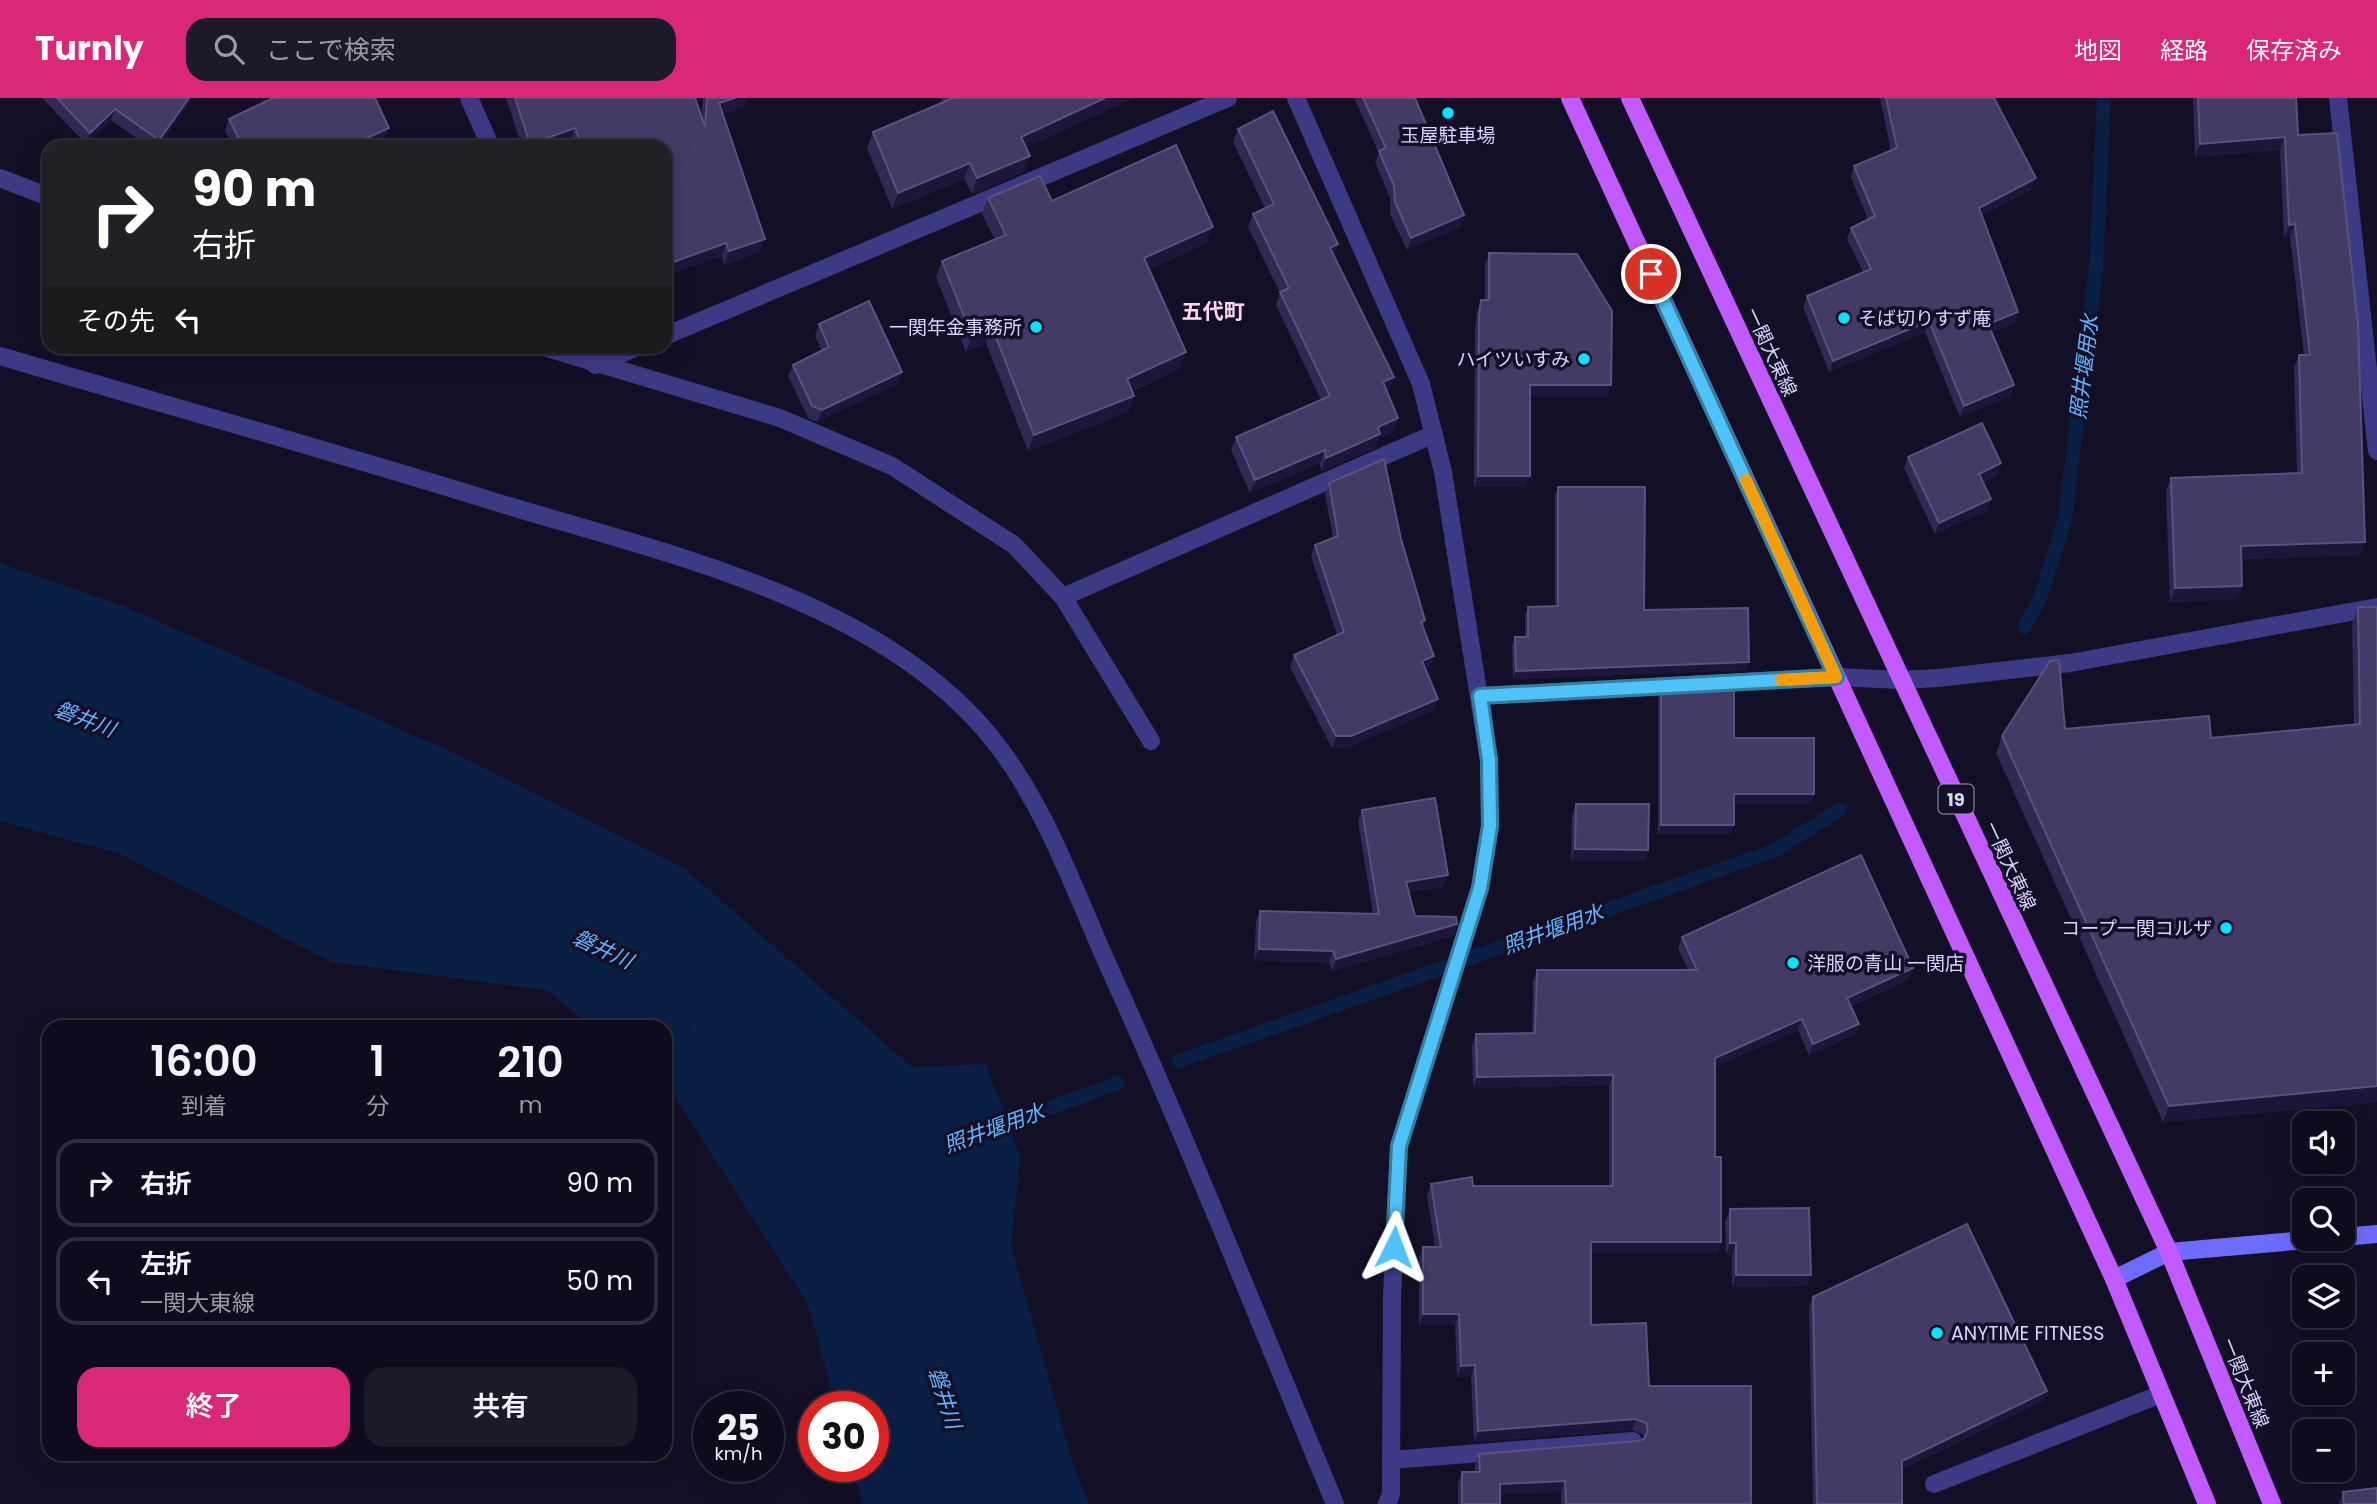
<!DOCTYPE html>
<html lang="ja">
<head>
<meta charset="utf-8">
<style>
	:root { --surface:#0e0b1c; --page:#1c1929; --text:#f1f3f6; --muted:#9b9ba3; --line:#2e2b3b; --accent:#db2777 }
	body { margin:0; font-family:Poppins,"Noto Sans JP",sans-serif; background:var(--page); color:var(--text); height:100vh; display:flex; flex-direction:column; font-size:26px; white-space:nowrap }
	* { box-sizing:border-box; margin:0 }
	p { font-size:23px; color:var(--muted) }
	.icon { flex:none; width:38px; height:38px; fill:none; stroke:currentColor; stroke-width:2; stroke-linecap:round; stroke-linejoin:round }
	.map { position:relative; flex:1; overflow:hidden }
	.panel { position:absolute; left:42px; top:922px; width:630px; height:441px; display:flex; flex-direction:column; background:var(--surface); border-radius:21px; box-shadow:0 7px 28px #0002,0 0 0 2px var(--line) }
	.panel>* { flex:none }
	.banner { position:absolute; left:42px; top:42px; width:630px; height:214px; border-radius:21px; box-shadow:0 7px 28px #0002,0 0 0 2px var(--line); background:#202124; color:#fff; overflow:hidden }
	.fabs { position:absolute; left:2292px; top:1013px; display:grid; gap:14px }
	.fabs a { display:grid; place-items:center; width:63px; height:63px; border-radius:14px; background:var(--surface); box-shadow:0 7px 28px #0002,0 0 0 2px var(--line); font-size:35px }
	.speed { position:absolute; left:693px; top:1293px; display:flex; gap:14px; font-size:35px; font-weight:700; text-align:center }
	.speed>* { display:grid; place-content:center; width:91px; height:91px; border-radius:50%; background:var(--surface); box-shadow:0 7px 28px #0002,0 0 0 2px var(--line); line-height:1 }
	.speed small { font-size:18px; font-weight:400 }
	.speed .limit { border:10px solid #d22; background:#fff; color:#111 }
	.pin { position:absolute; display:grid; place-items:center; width:60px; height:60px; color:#fff; margin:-30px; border:4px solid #fff; border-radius:50%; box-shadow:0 2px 7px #0007 }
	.me { position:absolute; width:77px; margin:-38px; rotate:3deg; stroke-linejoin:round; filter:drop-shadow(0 0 5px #0008) }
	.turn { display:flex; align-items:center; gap:24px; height:147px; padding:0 35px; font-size:32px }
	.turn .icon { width:91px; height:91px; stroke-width:2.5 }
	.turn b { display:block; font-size:49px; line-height:60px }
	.then { display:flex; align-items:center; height:66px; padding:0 35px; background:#0003; gap:14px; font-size:26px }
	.eta { display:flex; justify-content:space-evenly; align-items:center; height:119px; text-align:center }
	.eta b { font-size:42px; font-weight:600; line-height:49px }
	.action { display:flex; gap:14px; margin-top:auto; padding:14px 35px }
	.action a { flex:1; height:80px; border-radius:21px; background:var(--accent); color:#fff; font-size:28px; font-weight:600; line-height:80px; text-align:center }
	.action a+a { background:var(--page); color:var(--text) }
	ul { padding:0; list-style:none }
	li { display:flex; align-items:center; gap:21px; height:88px; margin:0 14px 10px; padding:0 21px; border:4px solid var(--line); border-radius:21px }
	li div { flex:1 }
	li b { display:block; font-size:26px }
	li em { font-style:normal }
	header { display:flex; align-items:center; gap:42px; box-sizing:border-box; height:98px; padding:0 35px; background:var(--accent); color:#fff }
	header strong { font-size:33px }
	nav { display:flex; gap:38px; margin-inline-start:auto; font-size:24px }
	.search { width:490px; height:63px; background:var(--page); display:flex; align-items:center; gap:18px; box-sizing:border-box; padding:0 24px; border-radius:21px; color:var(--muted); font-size:26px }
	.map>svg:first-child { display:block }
	.water { fill:#0a1f44 }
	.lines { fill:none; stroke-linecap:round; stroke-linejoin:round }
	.stream { stroke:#0a1f44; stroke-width:14 }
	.street { stroke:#3d3a85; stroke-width:18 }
	.secondary { stroke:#6f6bff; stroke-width:18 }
	.primary { stroke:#c25bff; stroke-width:18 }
	.wall { fill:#312854 }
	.shaded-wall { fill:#1d163a }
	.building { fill:#433a66; stroke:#5a527e; stroke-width:2 }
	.route-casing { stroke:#337fa1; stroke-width:18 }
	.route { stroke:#4fc3f7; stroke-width:12 }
	.slow { stroke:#f59e0b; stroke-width:12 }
	.poi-dot { fill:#00e5ff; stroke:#130f26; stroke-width:2.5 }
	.labels { text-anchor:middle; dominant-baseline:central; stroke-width:7; stroke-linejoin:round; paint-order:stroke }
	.shield { fill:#130f26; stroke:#9e99be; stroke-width:2 }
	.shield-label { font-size:18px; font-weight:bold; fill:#d9d4ff }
	.poi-label { font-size:19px; fill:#d9d4ff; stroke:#130f26; text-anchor:start }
	.street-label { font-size:19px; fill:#d9d4ff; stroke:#130f26 }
	.neighbourhood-label { font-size:21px; font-weight:bold; fill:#ffd6f0; stroke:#130f26 }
	.water-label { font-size:21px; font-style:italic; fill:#62b6ff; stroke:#130f26 }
</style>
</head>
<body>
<header>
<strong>Turnly</strong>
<div class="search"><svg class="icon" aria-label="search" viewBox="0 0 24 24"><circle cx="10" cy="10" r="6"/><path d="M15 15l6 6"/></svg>ここで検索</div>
<nav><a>地図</a><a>経路</a><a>保存済み</a></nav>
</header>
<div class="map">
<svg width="2377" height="1406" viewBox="0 0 2377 1406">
	<rect width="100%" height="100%" fill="#130f26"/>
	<polygon class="water" points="0,465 126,509 458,657 685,771 912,969 986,966 1020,1058 1011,1148 1073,1366 1089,1406 863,1406 852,1369 873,1368 873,1309 836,1309 808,1206 673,996 665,990 665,929 592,929 547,892 332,864 120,756 0,723"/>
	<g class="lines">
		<g class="stream">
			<polyline points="2024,529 2040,501 2065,421 2096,171 2104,0"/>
			<polyline points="1179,963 1773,753 1840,712"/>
			<polyline points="991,1031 1118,985"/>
		</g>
		<g class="street">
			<polyline points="469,0 491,49"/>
			<polyline points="1296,0 1421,286 1443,374 1489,662 1490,728 1480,790 1399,1048 1392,1200 1391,1396 1387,1406"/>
			<polyline points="2338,0 2377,353"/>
			<polyline points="0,80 49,99"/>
			<polyline points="665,238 1228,0"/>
			<polyline points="540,248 780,320 892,368 1014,447 1063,499 1151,643"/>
			<path d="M0,258C163,306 327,352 489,402C657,454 880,499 994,643C1046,709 1073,789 1107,865C1188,1043 1260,1226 1335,1406"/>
			<polyline points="595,267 639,248"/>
			<polyline points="1063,499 1434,336"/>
			<polyline points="1480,598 1837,579 1900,582 1938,580 2070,565 2377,509"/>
			<polyline points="1391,1362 1633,1343"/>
			<polyline points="1934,1386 2161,1296"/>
		</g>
		<g class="secondary">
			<polyline points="2343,1139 2377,1136"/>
			<polyline points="2114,1181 2169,1154 2318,1141"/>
		</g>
		<g class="primary">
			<polyline points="1570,0 2114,1181 2207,1406"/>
			<polyline points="1630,0 2169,1154 2272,1406"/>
		</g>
	</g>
	<g class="wall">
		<polygon points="42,0 193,0 158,49 149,49 111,22 86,46"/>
		<polygon points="506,0 695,0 701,19 703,0 747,0 744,9 723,16 760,154 724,167 722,158 665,49 572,49 570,44 555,49 522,49"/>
		<polygon points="941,0 1134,0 1026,49 1024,74 972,96 964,81 892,111 867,50 873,34 943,5"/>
		<polygon points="1354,0 1415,0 1460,129 1407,152 1390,116 1390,100 1375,64 1379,55"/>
		<polygon points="1880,0 1994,0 2032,91 1981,118 2018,214 2014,225 1992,234 2014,287 2010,298 1960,319 1925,234 1829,274 1803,209 1807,198 1863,174 1847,141 1851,130 1868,122 1851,79 1854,68 1891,53"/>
		<polygon points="2193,0 2296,0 2298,37 2361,457 2242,461 2242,488 2238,501 2170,504 2166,393 2171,380 2297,375 2294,270 2299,257 2304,257 2290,139 2284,140 2280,52 2195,59"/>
		<polygon points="229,21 385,41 368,49 233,49 225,33"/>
		<polygon points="1238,31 1338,146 1334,157 1394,279 1389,292 1387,293 1398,320 1393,333 1378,340 1375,350 1321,373 1320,365 1250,395 1231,352 1236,339 1321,302 1276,207 1280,195 1248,129 1253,116 1265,110 1233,44"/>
		<polygon points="988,100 1052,103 1207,145 1149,171 1186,254 1180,271 1132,293 1134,298 1128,314 1028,353 986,245 966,254 936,179 942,163 995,142 982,116"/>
		<polygon points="1489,155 1607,299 1530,299 1526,389 1474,389 1475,229 1477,214 1481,202 1485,202 1485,167"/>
		<polygon points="819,226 902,274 897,286 817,324 808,320 788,278 793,267 822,253 815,238"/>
		<polygon points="1908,359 2001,365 1997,377 1983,384 1987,413 1935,436 1904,370"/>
		<polygon points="1329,385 1401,441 1425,522 1423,529 1434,558 1430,569 1425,571 1434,612 1347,650 1332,650 1290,569 1294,557 1337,537 1311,458 1315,447 1333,440 1325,396"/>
		<polygon points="1558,389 1644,512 1746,572 1513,581 1512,547 1515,539 1525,539 1525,517 1528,509 1555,508 1555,397"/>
		<polygon points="2358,509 2377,509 2377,1004 2163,1024 1996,655 2002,638 2065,631 2211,640 2354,627 2352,526"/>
		<polygon points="1661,590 1814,696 1811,706 1734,706 1731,736 1658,736 1658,600"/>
		<polygon points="1576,706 1648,752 1644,763 1571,763 1572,717"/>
		<polygon points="1362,712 1448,777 1443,789 1409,794 1415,818 1457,826 1453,838 1332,873 1329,865 1254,862 1256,824 1260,813 1373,816 1358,723"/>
		<polygon points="1682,839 1909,881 1851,908 1859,926 1855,936 1809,957 1798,932 1715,969 1715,1059 1721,1144 1717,1155 1591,1155 1591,1227 1649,1288 1751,1406 1561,1406 1561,1394 1500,1396 1500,1406 1458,1406 1458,1385 1462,1374 1475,1374 1475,1367 1479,1356 1638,1343 1644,1341 1642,1336 1632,1332 1474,1344 1471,1278 1457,1279 1455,1227 1419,1227 1419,1160 1423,1149 1435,1149 1427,1097 1431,1086 1473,1088 1609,1088 1609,987 1473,990 1472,947 1476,936 1532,935 1533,883 1537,872 1688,872 1678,850"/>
		<polygon points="1730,1111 1811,1177 1806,1188 1732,1189 1732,1157 1726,1157 1725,1123"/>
		<polygon points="1813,1199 2047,1293 2043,1303 1902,1371 1902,1406 1813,1406 1809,1209"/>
		<polygon points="2343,1394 2377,1406 2339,1406"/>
	</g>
	<g class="shaded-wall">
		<polygon points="189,0 193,0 158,49 157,49 159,42"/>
		<polygon points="735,0 747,0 744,9 714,19 719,5"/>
		<polygon points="1105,0 1134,0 1015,54 1021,39"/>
		<polygon points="115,11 111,22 86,46 90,35"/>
		<polygon points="389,30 385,41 368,49 347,49"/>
		<polygon points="575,30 570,44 555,49 529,49 530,46"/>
		<polygon points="2285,39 2280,52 2195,59 2200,46"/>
		<polygon points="1030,58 1024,74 972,96 977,80"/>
		<polygon points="970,65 964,81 892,111 898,95"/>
		<polygon points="2036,80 2032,91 1975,121 1979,110"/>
		<polygon points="1464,117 1460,129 1407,152 1411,140"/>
		<polygon points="2295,126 2290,139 2284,140 2289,127"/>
		<polygon points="1213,129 1207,145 1138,176 1144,160"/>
		<polygon points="765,141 760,154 724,167 729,153"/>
		<polygon points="726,145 722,158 665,178 665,167"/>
		<polygon points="1338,146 1333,159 1330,150"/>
		<polygon points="2018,214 2014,225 1984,237 1988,226"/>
		<polygon points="1929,223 1925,234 1829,274 1833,263"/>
		<polygon points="992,229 986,245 966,254 972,238"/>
		<polygon points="1186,254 1180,271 1121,297 1127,281"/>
		<polygon points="902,274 897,286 817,324 822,312"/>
		<polygon points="1394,279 1389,292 1378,297 1383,284"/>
		<polygon points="1530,287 1611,287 1607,299 1526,299"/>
		<polygon points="2014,287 2010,298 1960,319 1964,308"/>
		<polygon points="1134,298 1128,314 1028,353 1034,337"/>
		<polygon points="1398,320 1393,333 1378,340 1375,350 1321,373 1326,360 1378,329"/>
		<polygon points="1325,352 1320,365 1250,395 1255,382"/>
		<polygon points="2001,365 1997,377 1975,387 1979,376"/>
		<polygon points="1478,378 1530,378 1526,389 1474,389"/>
		<polygon points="1991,401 1987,413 1935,436 1939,425"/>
		<polygon points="2365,444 2361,457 2236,461 2241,448"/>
		<polygon points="2242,488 2238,501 2170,504 2175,490"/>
		<polygon points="1434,558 1430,569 1418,574 1422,563"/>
		<polygon points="1749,564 1746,572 1513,581 1516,573"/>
		<polygon points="1438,601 1434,612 1347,650 1332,650 1336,638"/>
		<polygon points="1734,696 1814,696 1811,706 1731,706"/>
		<polygon points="1661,727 1734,727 1731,736 1658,736"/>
		<polygon points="1575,751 1648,752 1644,763 1571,763"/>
		<polygon points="1448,777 1443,789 1402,796 1406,784"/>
		<polygon points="1457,826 1453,838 1332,873 1336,861"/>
		<polygon points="1259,851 1333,853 1329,865 1254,862"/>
		<polygon points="1913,870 1909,881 1843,911 1847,900"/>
		<polygon points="1802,921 1798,932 1711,971 1715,960"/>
		<polygon points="1859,926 1855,936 1809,957 1813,946"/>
		<polygon points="1613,977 1609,987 1473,990 1477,979"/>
		<polygon points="2377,988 2377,1004 2163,1024 2169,1008"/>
		<polygon points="1591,1144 1721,1144 1717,1155 1587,1155"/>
		<polygon points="1730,1145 1736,1145 1732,1157 1726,1157"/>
		<polygon points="1736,1177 1811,1177 1806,1188 1732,1189"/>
		<polygon points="1423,1216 1459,1216 1455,1227 1419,1227"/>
		<polygon points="1475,1267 1471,1278 1457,1279 1461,1268"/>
		<polygon points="2047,1293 2043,1303 1898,1373 1902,1363"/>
		<polygon points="1636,1321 1632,1332 1474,1344 1478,1333"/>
		<polygon points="1565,1383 1561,1394 1496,1397 1500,1386"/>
	</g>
	<g class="building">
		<polygon points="57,0 189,0 159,42 115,11 90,35"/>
		<polygon points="273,0 375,0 389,30 347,49 243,49 229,21"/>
		<polygon points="515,0 695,0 705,29 707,0 735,0 719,5 765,141 729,153 726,145 665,167 665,49 582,49 575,30 530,46"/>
		<polygon points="953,0 1105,0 1021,39 1030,58 977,80 970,65 898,95 873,34"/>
		<polygon points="1363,0 1415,0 1464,117 1411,140 1395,104 1394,88 1379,53 1386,50"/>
		<polygon points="1886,0 1994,0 2036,80 1979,110 2018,214 1988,226 2014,287 1964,308 1929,223 1833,263 1807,198 1871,171 1851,130 1875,118 1854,68 1897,50"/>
		<polygon points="2198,0 2296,0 2298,37 2337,35 2358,227 2365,444 2241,448 2242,488 2175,490 2171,380 2302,375 2299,257 2310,257 2295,126 2289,127 2285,39 2200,46"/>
		<polygon points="1273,13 1338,146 1330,150 1394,279 1383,284 1398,320 1378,329 1380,336 1326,360 1325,352 1255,382 1236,339 1330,298 1280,194 1289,190 1253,116 1274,106 1238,31"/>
		<polygon points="1176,47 1213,129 1144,160 1186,254 1127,281 1134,298 1034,337 992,229 972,238 942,163 1006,137 988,100 1040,78 1052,103"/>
		<polygon points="1489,155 1577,156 1612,213 1611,287 1530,287 1530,378 1478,378 1479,218 1481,202 1489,202"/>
		<polygon points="869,203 902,274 822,312 812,308 793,267 829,249 819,226"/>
		<polygon points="1982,325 2001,365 1979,376 1991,401 1939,425 1908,359"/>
		<polygon points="1384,361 1401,441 1425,522 1421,524 1434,558 1422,563 1438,601 1351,638 1336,638 1294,557 1344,534 1315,447 1338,438 1329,385"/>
		<polygon points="1558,389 1645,389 1644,512 1748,510 1749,564 1516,573 1515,539 1528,539 1528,509 1558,508"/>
		<polygon points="2358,509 2377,509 2377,988 2169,1008 2002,638 2050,563 2059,562 2065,631 2209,618 2211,640 2360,626"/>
		<polygon points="1734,586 1734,640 1814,640 1814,696 1734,696 1734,727 1661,727 1661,590"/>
		<polygon points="1435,700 1448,777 1406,784 1415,818 1456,819 1457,826 1336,861 1333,853 1259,851 1260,813 1379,816 1362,712"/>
		<polygon points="1576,706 1649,706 1648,752 1575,751"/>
		<polygon points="1861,757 1913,870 1847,900 1859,926 1813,946 1802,921 1715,960 1715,1059 1721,1059 1721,1144 1591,1144 1591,1227 1646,1225 1649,1288 1751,1288 1751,1406 1566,1406 1565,1383 1500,1386 1500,1406 1462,1406 1462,1374 1480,1374 1479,1356 1638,1343 1644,1341 1648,1332 1646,1325 1636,1321 1478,1333 1475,1267 1461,1268 1459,1216 1423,1216 1423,1149 1441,1149 1431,1086 1472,1079 1473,1088 1613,1088 1613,977 1477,979 1476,936 1535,935 1537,872 1697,872 1682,839"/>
		<polygon points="1809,1110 1811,1177 1736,1177 1736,1145 1730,1145 1730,1111"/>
		<polygon points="1967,1126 2047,1293 1902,1363 1902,1406 1817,1406 1813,1199"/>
		<polygon points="2377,1390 2377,1406 2344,1406 2343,1394"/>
	</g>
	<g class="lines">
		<g class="route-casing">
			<polyline id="route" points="1394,1149 1399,1048 1480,790 1490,728 1489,662 1480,598 1836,579 1651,176"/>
		</g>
		<use href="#route" class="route"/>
		<polyline class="slow" points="1746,382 1836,579 1781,582"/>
	</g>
	<g class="poi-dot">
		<circle cx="1448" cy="15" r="7"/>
		<circle cx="1844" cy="220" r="7"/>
		<circle cx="1036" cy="229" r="7"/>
		<circle cx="1584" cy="261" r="7"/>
		<circle cx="2226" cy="830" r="7"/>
		<circle cx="1793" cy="865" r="7"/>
		<circle cx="1937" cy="1235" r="7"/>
	</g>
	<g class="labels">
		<rect class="shield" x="1938.5" y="686.5" width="35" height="29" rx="5"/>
		<g class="shield-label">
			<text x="1956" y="701">19</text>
		</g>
		<g class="poi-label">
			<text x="1448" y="37" text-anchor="middle">玉屋駐車場</text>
			<text x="1858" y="220">そば切りすず庵</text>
			<text x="1022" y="229" text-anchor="end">一関年金事務所</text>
			<text x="1570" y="261" text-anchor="end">ハイツいすみ</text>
			<text x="2212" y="830" text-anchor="end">コープ一関コルザ</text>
			<text x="1807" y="865">洋服の青山 一関店</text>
			<text x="1951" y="1235">ANYTIME FITNESS</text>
		</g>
		<g class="street-label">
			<text transform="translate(1771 254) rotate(65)">一関大東線</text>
			<text transform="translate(2010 768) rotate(65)">一関大東線</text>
			<text transform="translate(2245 1285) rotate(68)">一関大東線</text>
		</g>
		<g class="neighbourhood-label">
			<text x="1213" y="213">五代町</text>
		</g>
		<g class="water-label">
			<text transform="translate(2084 269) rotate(-83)">照井堰用水</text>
			<text transform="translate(85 621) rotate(21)">磐井川</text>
			<text transform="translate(1553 831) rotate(-20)">照井堰用水</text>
			<text transform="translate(603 851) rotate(25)">磐井川</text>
			<text transform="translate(994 1030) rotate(-20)">照井堰用水</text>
			<text transform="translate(945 1300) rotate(72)">磐井川</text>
		</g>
	</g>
</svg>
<div class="fabs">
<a><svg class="icon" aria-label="sound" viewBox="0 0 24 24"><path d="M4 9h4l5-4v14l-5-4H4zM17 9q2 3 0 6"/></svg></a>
<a><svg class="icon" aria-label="search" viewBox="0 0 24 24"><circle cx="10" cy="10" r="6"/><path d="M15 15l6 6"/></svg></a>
<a><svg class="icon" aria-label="layers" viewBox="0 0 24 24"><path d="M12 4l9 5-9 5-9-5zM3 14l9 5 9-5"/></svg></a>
<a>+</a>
<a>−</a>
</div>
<div class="speed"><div>25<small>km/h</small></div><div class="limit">30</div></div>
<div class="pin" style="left:1651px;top:176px;background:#d93025"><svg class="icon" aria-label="arrive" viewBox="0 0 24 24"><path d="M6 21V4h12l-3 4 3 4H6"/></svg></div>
<svg class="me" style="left:1394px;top:1149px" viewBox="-20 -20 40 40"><path d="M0-17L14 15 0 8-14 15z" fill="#4fc3f7" stroke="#fff" stroke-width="4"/></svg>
<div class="banner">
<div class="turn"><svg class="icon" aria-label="right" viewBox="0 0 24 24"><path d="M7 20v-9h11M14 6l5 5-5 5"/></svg><div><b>90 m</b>右折</div></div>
<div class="then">その先<svg class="icon" aria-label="left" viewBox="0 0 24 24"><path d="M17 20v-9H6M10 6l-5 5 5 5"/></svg></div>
</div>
<section class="panel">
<div class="eta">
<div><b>16:00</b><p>到着</p></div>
<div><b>1</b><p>分</p></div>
<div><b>210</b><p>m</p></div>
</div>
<ul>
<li><svg class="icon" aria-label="right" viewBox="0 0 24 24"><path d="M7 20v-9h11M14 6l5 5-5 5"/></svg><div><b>右折</b></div><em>90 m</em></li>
<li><svg class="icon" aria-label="left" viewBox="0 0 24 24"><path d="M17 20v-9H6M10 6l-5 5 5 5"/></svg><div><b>左折</b><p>一関大東線</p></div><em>50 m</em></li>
</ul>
<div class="action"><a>終了</a><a>共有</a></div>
</section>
</div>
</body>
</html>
